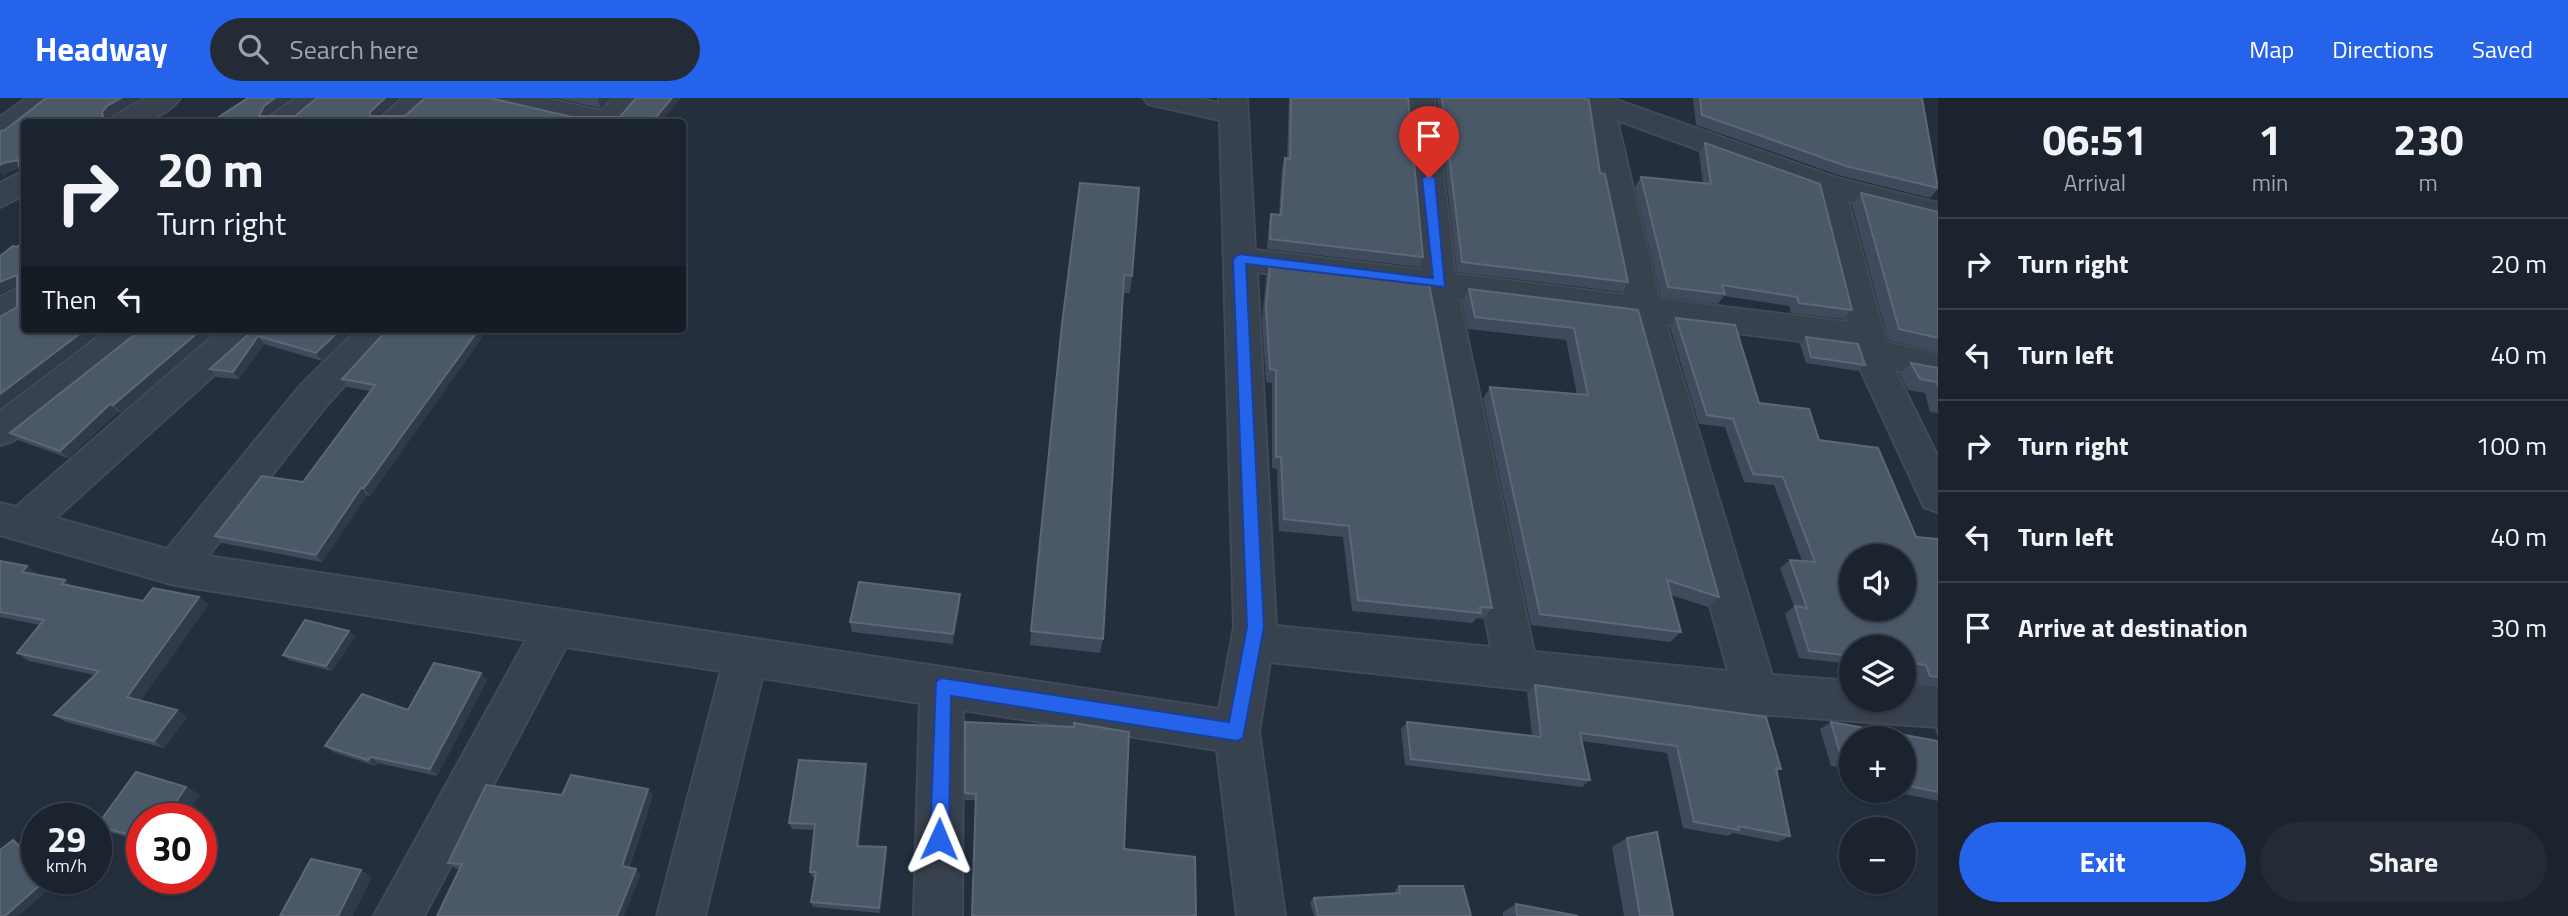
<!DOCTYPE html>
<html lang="en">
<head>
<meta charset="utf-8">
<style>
	:root { --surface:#1b232e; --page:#242b36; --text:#f1f3f6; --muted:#a0a4aa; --line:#39404a; --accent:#2563eb }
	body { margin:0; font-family:"Titillium Web",sans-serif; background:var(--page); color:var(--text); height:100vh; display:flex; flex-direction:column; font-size:26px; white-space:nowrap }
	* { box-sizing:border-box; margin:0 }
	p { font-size:23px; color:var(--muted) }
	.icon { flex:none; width:38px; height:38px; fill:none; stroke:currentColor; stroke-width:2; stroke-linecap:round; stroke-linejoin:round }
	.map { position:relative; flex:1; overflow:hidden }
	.sheet { display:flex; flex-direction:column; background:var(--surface); width:630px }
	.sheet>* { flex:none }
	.banner { position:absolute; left:21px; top:21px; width:665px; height:214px; border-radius:7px; box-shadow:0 2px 5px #0004,0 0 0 2px var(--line); background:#1b232e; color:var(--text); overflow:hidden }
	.fabs { position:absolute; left:1839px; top:446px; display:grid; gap:14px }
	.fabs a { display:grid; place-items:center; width:77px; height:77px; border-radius:50%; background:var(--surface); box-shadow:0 2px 5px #0004,0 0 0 2px var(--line); font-size:35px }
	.speed { position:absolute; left:21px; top:705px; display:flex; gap:14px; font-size:35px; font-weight:700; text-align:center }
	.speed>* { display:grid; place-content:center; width:91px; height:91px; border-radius:50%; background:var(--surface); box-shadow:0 2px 5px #0004,0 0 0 2px var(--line); line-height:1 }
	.speed small { font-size:18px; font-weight:400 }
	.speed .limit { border:10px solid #d22; background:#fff; color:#111 }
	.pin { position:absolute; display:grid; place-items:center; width:60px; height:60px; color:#fff; margin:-72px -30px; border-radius:50% 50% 50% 0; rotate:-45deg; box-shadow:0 0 7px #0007 }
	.pin .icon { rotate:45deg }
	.me { position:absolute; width:77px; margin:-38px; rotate:1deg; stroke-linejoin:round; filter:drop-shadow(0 0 5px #0008) }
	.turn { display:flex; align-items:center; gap:24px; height:147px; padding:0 21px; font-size:32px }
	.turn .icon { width:91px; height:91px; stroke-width:2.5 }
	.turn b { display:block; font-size:49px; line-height:60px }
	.then { display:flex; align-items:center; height:66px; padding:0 21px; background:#0003; gap:14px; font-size:26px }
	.eta { display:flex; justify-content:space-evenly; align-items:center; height:119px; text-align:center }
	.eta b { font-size:42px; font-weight:700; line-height:49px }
	.primary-button { display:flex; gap:14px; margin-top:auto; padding:14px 21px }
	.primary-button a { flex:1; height:80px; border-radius:42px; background:var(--accent); color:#fff; font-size:28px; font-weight:700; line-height:80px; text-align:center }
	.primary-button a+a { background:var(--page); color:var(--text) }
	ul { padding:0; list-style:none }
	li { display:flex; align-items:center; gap:21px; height:91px; padding:0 21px; border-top:2px solid var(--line) }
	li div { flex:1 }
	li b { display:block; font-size:26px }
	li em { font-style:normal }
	header { display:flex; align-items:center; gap:42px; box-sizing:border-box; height:98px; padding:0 35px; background:var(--accent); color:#fff }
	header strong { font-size:33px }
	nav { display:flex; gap:38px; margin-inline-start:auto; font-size:24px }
	.search { width:490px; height:63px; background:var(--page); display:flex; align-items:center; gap:18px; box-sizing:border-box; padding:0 24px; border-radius:38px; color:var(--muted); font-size:26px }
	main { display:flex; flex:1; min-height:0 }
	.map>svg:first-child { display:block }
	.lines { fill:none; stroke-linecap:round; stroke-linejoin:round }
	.minor-casing { stroke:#414a57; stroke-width:4 }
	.minor { fill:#38414e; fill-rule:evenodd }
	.wall { fill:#3f4b5c }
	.shaded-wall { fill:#2f3b4b }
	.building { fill:#4b5868; stroke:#5c6777; stroke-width:2; fill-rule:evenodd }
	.route { fill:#2563eb; stroke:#184099; stroke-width:2 }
</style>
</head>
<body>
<header>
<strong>Headway</strong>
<div class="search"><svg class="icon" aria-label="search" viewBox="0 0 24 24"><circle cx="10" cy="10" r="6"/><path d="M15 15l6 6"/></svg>Search here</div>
<nav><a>Map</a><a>Directions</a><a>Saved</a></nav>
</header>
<main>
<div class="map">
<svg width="1938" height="818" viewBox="0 0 1938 818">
	<rect width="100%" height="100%" fill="#242f3e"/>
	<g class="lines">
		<g class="minor-casing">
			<g id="minor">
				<polygon points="27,0 60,0 10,38 0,41 0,19"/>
				<path d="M145,0H180C164,23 135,24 110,24L114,18Z"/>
				<polygon points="296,0 329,0 298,24 266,24 270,18"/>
				<polygon points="402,0 434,0 407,24 376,24"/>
				<polygon points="490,0 543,0 602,13 613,0 643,0 622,24 575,24 494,6"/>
				<path d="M1144,0H1196L1219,5V0H1247L1255,152L1422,172L1406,0H1434L1455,176L1625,197L1586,10L1574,6L1570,0H1611L1837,80L1938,105V125L1848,103L1886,244L1938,256V282L1895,272L1938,359V414L1924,409L1858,266L1854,250L1666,226L1772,577L1852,583V602H1904V586L1938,589V629L1756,616L1270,564L1259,634L1285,818H1237L1217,652L963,612L962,818H914L920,605L762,580L705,818H657L721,573L566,549L424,818H374L526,542L175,487L0,437V405L16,409L221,231H260L255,240L56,420L167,451L300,288L358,231H396L326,308L208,458L1219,611L1234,529L1220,22L1148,6ZM1617,22L1815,94L1847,224L1659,201ZM1257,174L1425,196L1491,549L1276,528ZM1459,200L1631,222L1728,573L1534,554Z"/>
				<polygon points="24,73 24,97 0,109 0,85"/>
				<polygon points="24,187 24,215 0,228 0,199"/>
				<polygon points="108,231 148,231 143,240 13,343 0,347 0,313"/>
			</g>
		</g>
		<use href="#minor" class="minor"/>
	</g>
	<g class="wall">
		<polygon points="555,0 611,0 601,10"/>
		<polygon points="1289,0 1408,0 1423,159 1419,169 1267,151 1269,125 1271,116 1279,116 1282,70 1285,60 1287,60"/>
		<polygon points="1437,0 1582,0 1628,184 1622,194 1457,174"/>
		<polygon points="1693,0 1922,0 1938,91 1930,100 1838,77 1696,27"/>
		<polygon points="1705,45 1852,212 1844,221 1791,215 1789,208 1724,198 1718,206 1661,199 1635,89 1641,79 1703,85 1699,55"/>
		<polygon points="1080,85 1132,178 1130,195 1123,195 1103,541 1100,555 1030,547 1062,226"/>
		<polygon points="1861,95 1938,114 1938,254 1888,242 1852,107"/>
		<polygon points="1270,165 1492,510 1483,521 1477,520 1472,525 1352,513 1343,439 1279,433 1277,371 1272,370 1272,285 1266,284 1262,223 1266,178"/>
		<polygon points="1469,191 1638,212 1719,499 1708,509 1671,497 1681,534 1670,544 1531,527 1483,301 1490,289 1577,296 1566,242 1468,231 1462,203"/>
		<polygon points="1676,220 1759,305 1819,342 1916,439 1938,441 1938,588 1918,585 1915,574 1904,573 1904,550 1852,550 1852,566 1799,560 1785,516 1794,508 1780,470 1790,462 1802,463 1774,387 1744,384 1725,329 1699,326 1670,229"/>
		<polygon points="139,231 218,231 121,315 118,314 68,360 18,342 10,335 138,234"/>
		<polygon points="354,231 322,263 264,246 239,281 216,279 210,271 251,234"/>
		<polygon points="388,231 488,231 370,398 367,397 322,464 222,445 215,438 303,384 370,293 347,289 342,281"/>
		<polygon points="1806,239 1865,267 1858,273 1806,265 1800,246"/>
		<polygon points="1911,265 1938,270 1938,315 1930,314 1925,295 1908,292 1900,276"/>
		<polygon points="0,463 38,476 38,477 75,489 143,503 199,499 208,507 141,602 177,612 187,619 164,650 66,624 54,617 95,577 29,563 17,555 40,527 0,519"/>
		<polygon points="960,506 953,546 852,534 850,524"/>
		<polygon points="355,538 332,573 289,562 283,557"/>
		<polygon points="487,582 437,678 378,665 376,668 333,654 325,648 408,612"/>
		<polygon points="1535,587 1781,671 1776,674 1790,738 1778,744 1733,735 1728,738 1683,730 1667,655 1582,643 1590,682 1582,689 1405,667 1401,631 1407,624 1532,638 1527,594"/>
		<polygon points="965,624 1124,751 1196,818 975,702 965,702"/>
		<polygon points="1831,624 1938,643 1938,703 1890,693 1904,693 1904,640 1852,640 1852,671 1831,668 1820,631"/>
		<polygon points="1938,630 1938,640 1935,631"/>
		<polygon points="867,673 859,748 887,755 880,815 813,809 811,804 815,779 812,779 810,774 815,732 792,731 789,725"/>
		<polygon points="186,689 200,697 183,721 142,721 142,744 113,735 97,728"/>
		<polygon points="648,691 653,698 629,770 641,777 459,771 456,771 448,765 562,697"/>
		<polygon points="1627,740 1673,818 1624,818 1612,749"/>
		<polygon points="1399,788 1471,818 1314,818 1310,804 1314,800 1396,795 1395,792"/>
		<polygon points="1516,806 1578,818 1503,818 1503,814"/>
	</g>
	<g class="shaded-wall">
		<polygon points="121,0 142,0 113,16 108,23 109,24 95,24 107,8"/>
		<polygon points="275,0 292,0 269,16 265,24 259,18 264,8"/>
		<polygon points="385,0 398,0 374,22 370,18 370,14"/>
		<polygon points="600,0 611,0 601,10 598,2"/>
		<polygon points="672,0 681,0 661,24 652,24"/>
		<polygon points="18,62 24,70 11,73 3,78 0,75 0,67 4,65"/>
		<polygon points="17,177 24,184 0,196 0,184"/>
		<polygon points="86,231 104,231 0,310 0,296"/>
		<polygon points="202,231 218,231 121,315 113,307"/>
		<polygon points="341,231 354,231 322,263 316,255"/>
		<polygon points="479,231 488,231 370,398 364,390"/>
		<polygon points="258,238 264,246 239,281 233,274"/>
		<polygon points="110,306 118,314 68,360 60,353"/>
		<polygon points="361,390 367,397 322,464 316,457"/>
		<polygon points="27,468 38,476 33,482 22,474"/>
		<polygon points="65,482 76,490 62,486"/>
		<polygon points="960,496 960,506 953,546 953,536"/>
		<polygon points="199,499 208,507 138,606 127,599"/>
		<polygon points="349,533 355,538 332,573 326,568"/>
		<polygon points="481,575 487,582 437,678 430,671"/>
		<polygon points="177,612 187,619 164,650 154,643"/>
		<polygon points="371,659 378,665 376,668 368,662"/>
		<polygon points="866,666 867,673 859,754 857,748"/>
		<polygon points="186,689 200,697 183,721 164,721"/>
		<polygon points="648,691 653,698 627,774 622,768"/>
		<polygon points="13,742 22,746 37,762 37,767"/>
		<polygon points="886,749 887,755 880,815 879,810"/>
		<polygon points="636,771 641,777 624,818 617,818"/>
		<polygon points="361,772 372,779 353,818 338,818"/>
		<polygon points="48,780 54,780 58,784 18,818 5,818"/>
	</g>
	<g class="building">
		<polygon points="46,0 121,0 107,8 102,14 103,18 95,24 24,24 24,73 20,71 18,62 4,65 0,67 0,33 5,32"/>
		<polygon points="248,0 275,0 264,8 259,18 295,18 317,0 385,0 370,14 370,18 405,18 425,0 490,0 572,19 620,19 636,0 672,0 652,24 211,24"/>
		<polygon points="1291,0 1408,0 1423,159 1270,141 1271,116 1281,117 1285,60 1290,61"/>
		<polygon points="1442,0 1582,0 1589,2 1600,75 1605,76 1628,184 1462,164"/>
		<polygon points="1700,0 1922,0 1938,90 1846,68 1702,17"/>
		<polygon points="1705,45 1820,86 1852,212 1799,205 1797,199 1722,187 1725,196 1668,189 1641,79 1711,86"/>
		<polygon points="1080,85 1139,90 1132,178 1124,177 1103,541 1031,533 1062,226"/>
		<polygon points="1861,95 1938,114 1938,240 1899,231"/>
		<polygon points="24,143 24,231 86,231 0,296 0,219 17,209 17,177 0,184 0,158 13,148 17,149"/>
		<polygon points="1270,165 1429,186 1492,510 1480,509 1481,515 1358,502 1349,428 1284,421 1281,359 1276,359 1276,272 1270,271 1266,210"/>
		<polygon points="1469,191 1638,212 1719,499 1667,482 1681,534 1540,516 1490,289 1588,297 1574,230 1475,219"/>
		<path d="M1676,220L1735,227L1759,305L1809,311L1819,342L1878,350L1916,439L1938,441V579L1930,578L1926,567L1904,564V550H1852V558L1809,553L1795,508L1807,510L1790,462L1815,464L1783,379L1753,376L1733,321L1707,317ZM1852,458H1904V511H1852Z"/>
		<polygon points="139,231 202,231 113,307 110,306 60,353 10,335 138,234"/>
		<polygon points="252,231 341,231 316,255 258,238 233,274 210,271 251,234"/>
		<polygon points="388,231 479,231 364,390 361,390 316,457 215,438 262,378 303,384 375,287 342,281"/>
		<polygon points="1806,239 1858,246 1865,267 1811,259"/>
		<polygon points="1911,265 1938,270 1938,289 1937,284 1920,281"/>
		<polygon points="0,463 27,468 22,474 65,482 62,486 143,503 153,490 199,499 127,599 177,612 154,643 54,617 99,573 17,555 44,522 0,514"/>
		<polygon points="859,484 960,496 953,536 850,524"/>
		<polygon points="305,522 349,533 326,568 283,557"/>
		<polygon points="434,565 481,575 430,671 371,659 368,662 325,648 362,596 408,612"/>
		<polygon points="1535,587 1766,619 1781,671 1776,670 1790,738 1738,728 1739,732 1694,724 1677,648 1580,635 1590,682 1411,661 1407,624 1541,639"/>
		<polygon points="965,624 1074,629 1074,625 1129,634 1124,751 1195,759 1196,818 972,818 976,696 965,695"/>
		<polygon points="1831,624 1938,643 1938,694 1904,687 1904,640 1852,640 1852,663 1842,662"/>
		<polygon points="799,662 866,666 857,748 886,749 879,810 811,804 816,774 810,774 815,726 789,725"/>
		<polygon points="136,674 186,689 164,721 142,721 142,740 97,728"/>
		<polygon points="571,677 648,691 622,768 636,771 617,818 437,818 462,766 448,765 486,687 562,697"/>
		<polygon points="1657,734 1673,818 1640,818 1627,740"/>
		<polygon points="13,742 37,767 37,780 48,780 5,818 0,818 0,752"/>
		<polygon points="311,761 361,772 338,818 280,818"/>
		<polygon points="1399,788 1463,788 1471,818 1318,818 1314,800 1400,795"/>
		<polygon points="1516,806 1578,818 1517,818"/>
	</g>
	<polygon class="route" points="1429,76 1435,80 1445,189 1246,166 1264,529 1243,640 1237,643 951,598 949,741 946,748 939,751 933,748 930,741 936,583 942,580 1229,624 1247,529 1233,161 1239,156 1433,180 1422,80"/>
</svg>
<div class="fabs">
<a><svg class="icon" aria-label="sound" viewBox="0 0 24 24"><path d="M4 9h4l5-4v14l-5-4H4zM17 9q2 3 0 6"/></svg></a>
<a><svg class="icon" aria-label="layers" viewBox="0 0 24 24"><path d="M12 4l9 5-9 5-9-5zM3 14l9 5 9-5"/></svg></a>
<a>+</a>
<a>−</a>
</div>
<div class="speed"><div>29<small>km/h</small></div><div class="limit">30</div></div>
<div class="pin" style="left:1429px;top:80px;background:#d93025"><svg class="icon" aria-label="arrive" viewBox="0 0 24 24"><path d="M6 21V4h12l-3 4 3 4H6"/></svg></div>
<svg class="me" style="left:939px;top:741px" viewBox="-20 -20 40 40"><path d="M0-17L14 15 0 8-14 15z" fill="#2563eb" stroke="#fff" stroke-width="4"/></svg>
<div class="banner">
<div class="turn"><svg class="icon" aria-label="right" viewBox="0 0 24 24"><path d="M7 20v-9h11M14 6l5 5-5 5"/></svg><div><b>20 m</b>Turn right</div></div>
<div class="then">Then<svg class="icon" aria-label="left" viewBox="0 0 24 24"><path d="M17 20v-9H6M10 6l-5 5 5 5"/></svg></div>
</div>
</div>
<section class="sheet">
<div class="eta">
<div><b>06:51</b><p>Arrival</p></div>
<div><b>1</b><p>min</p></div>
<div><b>230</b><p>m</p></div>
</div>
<ul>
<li><svg class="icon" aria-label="right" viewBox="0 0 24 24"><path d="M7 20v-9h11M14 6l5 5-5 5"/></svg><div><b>Turn right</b></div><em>20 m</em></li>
<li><svg class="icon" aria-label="left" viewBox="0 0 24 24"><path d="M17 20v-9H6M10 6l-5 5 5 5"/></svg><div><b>Turn left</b></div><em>40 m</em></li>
<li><svg class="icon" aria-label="right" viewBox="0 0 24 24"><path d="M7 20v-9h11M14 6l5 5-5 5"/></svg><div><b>Turn right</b></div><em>100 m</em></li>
<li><svg class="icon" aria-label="left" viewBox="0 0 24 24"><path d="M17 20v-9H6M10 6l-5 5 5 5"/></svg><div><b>Turn left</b></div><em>40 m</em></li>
<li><svg class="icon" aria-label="arrive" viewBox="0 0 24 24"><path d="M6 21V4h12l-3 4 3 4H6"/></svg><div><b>Arrive at destination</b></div><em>30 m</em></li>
</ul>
<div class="primary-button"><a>Exit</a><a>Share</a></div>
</section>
</main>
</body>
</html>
